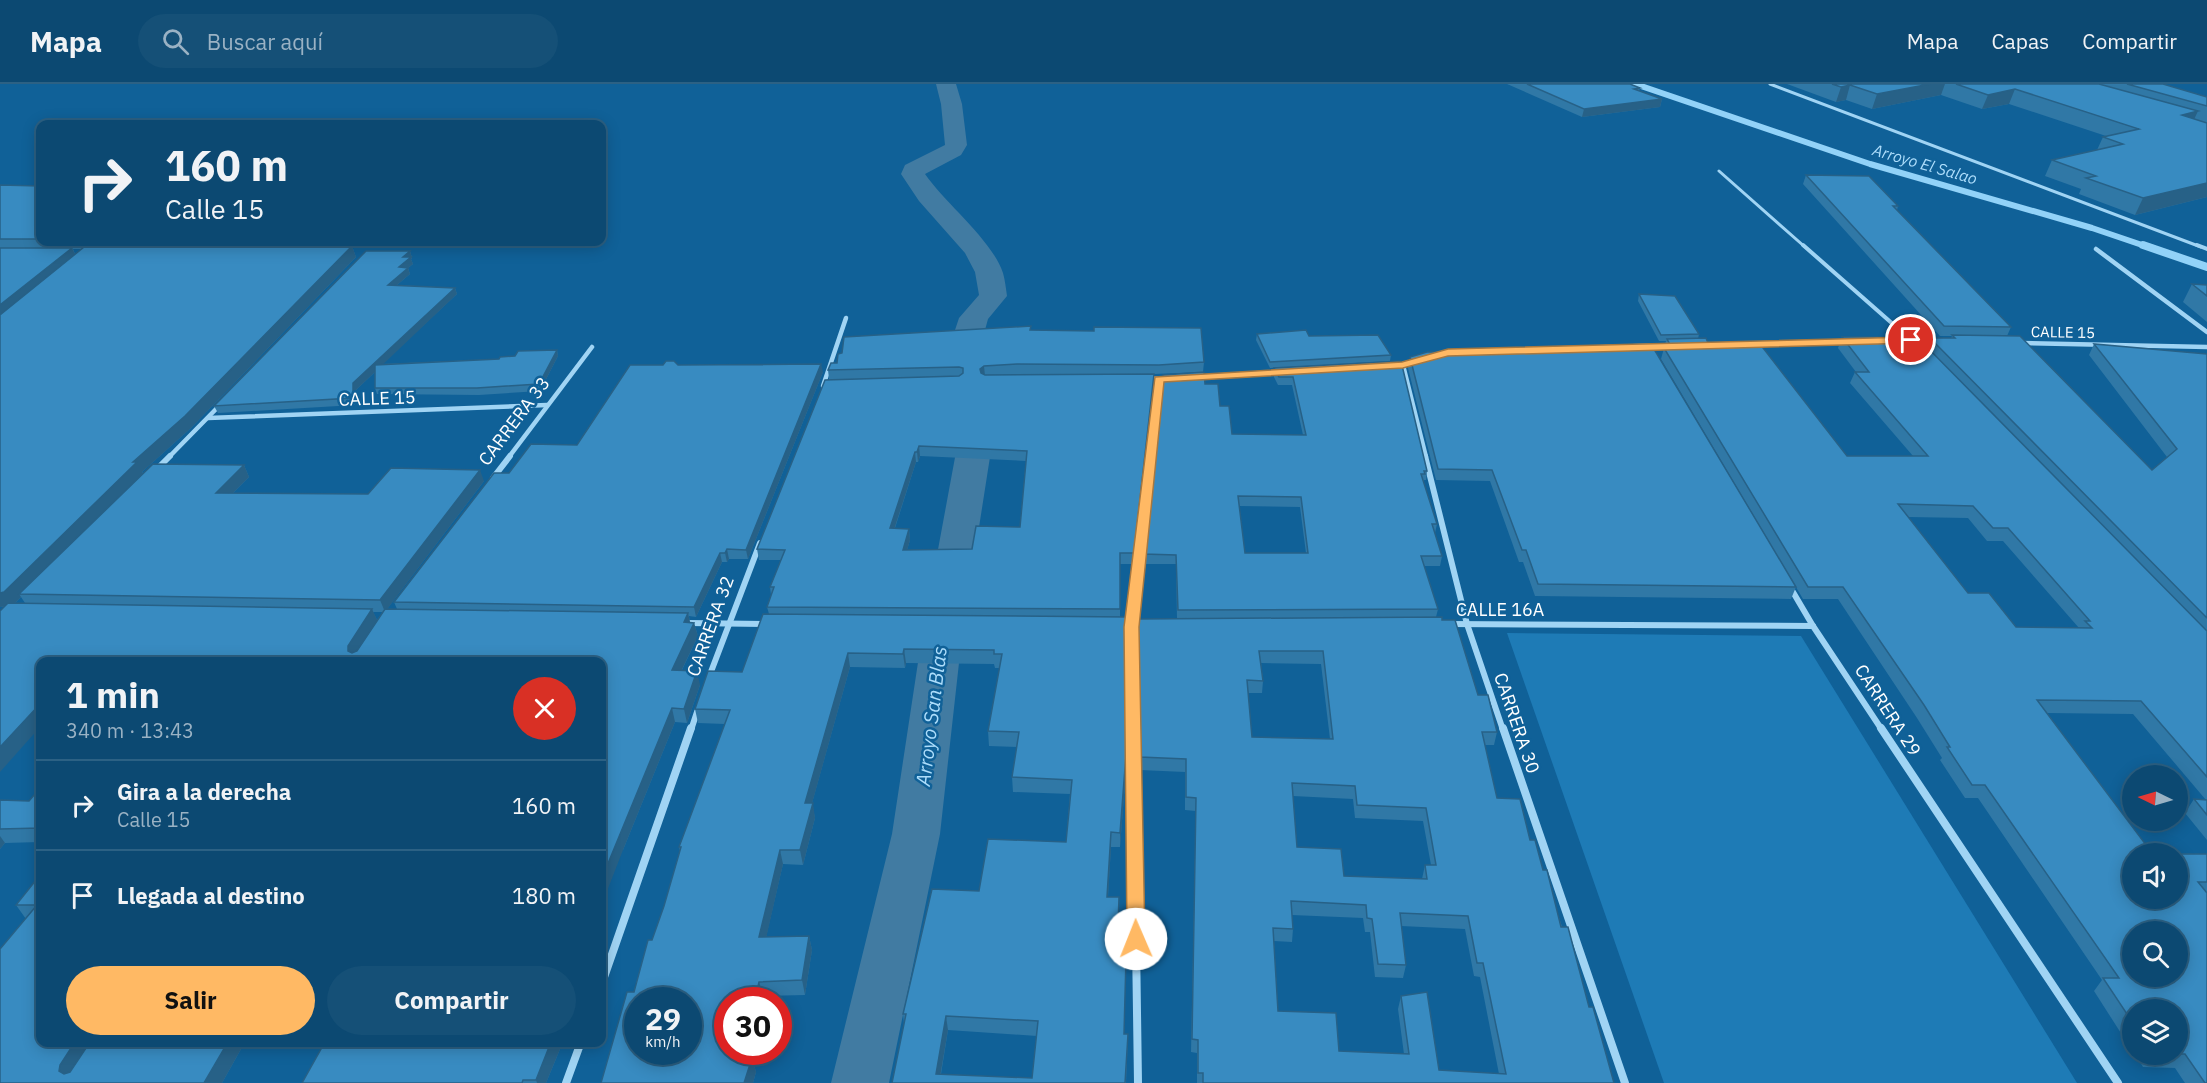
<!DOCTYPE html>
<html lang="es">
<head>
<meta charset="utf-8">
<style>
	:root { --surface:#0c4972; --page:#155077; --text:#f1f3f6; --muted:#9ab2c4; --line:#2c6184; --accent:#ffb964 }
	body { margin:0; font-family:"IBM Plex Sans",sans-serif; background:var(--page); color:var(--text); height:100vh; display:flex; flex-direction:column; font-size:22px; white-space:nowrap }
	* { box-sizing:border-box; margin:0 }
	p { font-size:20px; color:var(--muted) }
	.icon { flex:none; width:33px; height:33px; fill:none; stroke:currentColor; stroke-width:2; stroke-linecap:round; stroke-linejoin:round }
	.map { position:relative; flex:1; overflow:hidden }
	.panel { position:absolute; left:36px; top:573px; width:570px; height:390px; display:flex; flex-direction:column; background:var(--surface); border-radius:12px; box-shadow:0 3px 15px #0003,0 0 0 2px var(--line) }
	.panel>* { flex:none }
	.banner { position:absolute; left:36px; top:36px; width:570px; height:126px; border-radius:12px; box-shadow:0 3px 15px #0003,0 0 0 2px var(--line); background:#0c4972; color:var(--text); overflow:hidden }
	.needle { width:39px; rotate:275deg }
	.buttons { position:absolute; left:2122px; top:681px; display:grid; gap:12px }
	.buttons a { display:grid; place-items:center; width:66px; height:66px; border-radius:50%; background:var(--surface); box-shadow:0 3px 15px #0003,0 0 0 2px var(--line); font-size:30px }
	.speed { position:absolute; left:624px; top:903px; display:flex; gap:12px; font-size:30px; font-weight:700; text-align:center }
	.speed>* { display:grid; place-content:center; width:78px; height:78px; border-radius:50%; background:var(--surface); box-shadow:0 3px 15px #0003,0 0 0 2px var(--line); line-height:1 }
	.speed small { font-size:15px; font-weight:400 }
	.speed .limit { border:9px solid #d22; background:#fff; color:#111 }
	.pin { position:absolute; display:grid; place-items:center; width:51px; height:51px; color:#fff; margin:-26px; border:3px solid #fff; border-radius:50%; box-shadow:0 2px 6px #0007 }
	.me { position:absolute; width:66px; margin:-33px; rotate:359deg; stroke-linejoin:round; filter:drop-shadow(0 0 4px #0008) }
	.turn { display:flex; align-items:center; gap:21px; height:126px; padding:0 30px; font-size:27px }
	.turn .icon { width:78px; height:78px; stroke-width:2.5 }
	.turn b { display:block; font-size:42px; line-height:51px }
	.round { display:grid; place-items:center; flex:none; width:63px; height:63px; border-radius:32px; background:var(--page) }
	.overview { display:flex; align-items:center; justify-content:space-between; height:102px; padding:0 30px }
	h1 { font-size:36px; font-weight:700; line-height:45px }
	.cta { display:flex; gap:12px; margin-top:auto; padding:12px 30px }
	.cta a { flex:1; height:69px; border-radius:36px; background:var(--accent); color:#111; font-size:24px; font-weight:700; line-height:69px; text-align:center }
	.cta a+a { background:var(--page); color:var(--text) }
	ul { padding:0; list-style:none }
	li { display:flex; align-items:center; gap:18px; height:90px; padding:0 30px; border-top:2px solid var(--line) }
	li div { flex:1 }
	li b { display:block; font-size:22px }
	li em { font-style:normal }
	header { display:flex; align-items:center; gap:36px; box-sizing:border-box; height:84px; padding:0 30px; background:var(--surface); border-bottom:2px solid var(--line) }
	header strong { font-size:28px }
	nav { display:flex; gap:33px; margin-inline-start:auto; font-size:21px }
	.search { width:420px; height:54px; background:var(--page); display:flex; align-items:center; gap:15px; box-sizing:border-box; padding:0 21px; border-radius:33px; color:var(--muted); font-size:22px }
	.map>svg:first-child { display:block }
	.green { fill:#1e7bb6 }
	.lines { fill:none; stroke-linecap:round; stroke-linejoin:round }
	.stream-far1 { stroke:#92d2f8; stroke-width:6 }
	.stream { stroke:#92d2f8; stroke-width:8 }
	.canal { fill:#417ba2; fill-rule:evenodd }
	.lane-far1 { stroke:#a0d4f4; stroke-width:3 }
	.lane { stroke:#a0d4f4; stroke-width:4 }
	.street-far2 { stroke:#a0d4f4; stroke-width:4.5 }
	.street-far1 { stroke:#a0d4f4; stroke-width:6 }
	.street { stroke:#a0d4f4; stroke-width:8 }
	.wall { fill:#3078a6; fill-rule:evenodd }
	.shaded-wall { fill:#276187 }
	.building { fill:#388bc1; stroke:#276187; stroke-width:1.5; fill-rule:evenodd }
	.route { fill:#ffb964; stroke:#a67841; stroke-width:1.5 }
	.labels { text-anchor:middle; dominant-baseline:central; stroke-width:5; stroke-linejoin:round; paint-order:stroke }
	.far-street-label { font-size:15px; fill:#fff; stroke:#106198 }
	.far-water-label { font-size:16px; font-style:italic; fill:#adddfb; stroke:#106198 }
	.street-label { font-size:18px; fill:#fff; stroke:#106198 }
	.water-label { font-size:20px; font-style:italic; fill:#adddfb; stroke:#106198 }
</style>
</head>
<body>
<header>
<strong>Mapa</strong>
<div class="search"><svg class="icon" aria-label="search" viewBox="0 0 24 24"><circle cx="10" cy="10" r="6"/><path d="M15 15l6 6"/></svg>Buscar aquí</div>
<nav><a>Mapa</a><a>Capas</a><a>Compartir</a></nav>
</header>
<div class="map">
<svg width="2207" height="999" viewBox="0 0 2207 999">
	<rect width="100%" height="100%" fill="#106198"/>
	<polygon class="green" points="1507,549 1801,552 2077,999 1664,999"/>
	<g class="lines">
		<polyline class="stream-far1" points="1635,0 1870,80 2092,144 2148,163"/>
		<polyline class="stream" points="2143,161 2207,183"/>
		<path class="canal" d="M936,0H956L962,20L967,61L961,71L925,90C946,120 992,156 1003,189C1005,196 1006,205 1007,212L988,235L985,246V272L995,341L962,552L940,750L889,999H831L892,750L922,552L961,341L955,272V246L959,234L979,211L975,188L965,169L919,117L901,90L905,81L945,61L941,20Z"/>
		<g class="lane-far1">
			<polyline points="1770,0 2201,163"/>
			<polyline points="1719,87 1805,163"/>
		</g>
		<g class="lane">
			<polyline points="1803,161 1911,256"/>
			<polyline points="2197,161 2207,165"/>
		</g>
		<g class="street-far2">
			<polyline points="2096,165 2207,248"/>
			<polyline points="1914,256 1936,257"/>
			<polyline points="2019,259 2207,263"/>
			<polyline points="1737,260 1846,258"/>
			<polyline points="1575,264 1673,261"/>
			<polyline points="1458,268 1511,266"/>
			<polyline points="1403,281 1426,373"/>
			<polyline points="1394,282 1416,277"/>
			<polyline points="1199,293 1282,288"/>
			<polyline points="1148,295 1171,294"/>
			<polyline points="823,302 846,234"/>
			<polyline points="208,334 547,321"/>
			<polyline points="169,373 220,321"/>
			<polyline points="509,373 592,263"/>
			<polyline points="1150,373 1159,295"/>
		</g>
		<g class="street-far1">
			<polyline points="1425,372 1467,540 1503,646"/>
			<polyline points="158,384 170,372"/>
			<polyline points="493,394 510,372"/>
			<polyline points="1790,503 1813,542 1882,646"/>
			<polyline points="687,539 767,540"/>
			<polyline points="1449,540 1813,542"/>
			<polyline points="1119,543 1145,543"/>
			<polyline points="709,593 760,459"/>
			<polyline points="691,646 698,625"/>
			<polyline points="1133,646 1132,543 1151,372"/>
		</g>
		<g class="street">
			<polyline points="1133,644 1138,999"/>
			<polyline points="1503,644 1625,999"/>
			<polyline points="1881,644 2118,999"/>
			<polyline points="602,899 691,644"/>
			<polyline points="566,999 581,958"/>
		</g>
	</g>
	<g class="wall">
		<polygon points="1507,0 1630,0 1640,4 1639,7 1662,15 1660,23 1582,33"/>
		<polygon points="1787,0 2163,0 2207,13 2207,113 2135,131 2079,110 2081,105 2045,92 2052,76 2097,66 2103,53 2106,52 2009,20 1982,25 1941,11 1872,25 1846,16 1836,18"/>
		<path d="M1806,91L1898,122L1897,126L2011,243L2007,252L2152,386L2167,373L2089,271L2094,260L2207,270V756L2185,729L2194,715L2206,716L2133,630L2047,629L2152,769L2207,770V999H2185L2175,984L2143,983L2135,970H2178V926H2133V968L2094,907L2102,896L1978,714H1965L1940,676L1942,674L1917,634L1838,515H1803L1661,275L1666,257H1659L1638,217L1639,210L1699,250L1698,255L1708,259L1847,372H1913L1850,299L1855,288H1856L1838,264L1842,253L1926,263L1930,254H1951L1952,252H1940L1803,100ZM1908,433L1968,434L1987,457H2003L2079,544L2016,543L1968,509Z"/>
		<path d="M0,101L40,102V158H261L263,161L352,162L356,173L191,344L142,388L143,389L244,381L249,393L233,409L368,410L484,397L387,525H397L394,518L509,389L577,361L678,281L823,288L748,475H729L727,478H722L696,533L689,532L690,539H694L698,552L682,586L700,601L687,639L675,638L623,766L602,578L4,523H0ZM73,165H82L75,170ZM21,513L25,519H15ZM373,528H383L377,536Z"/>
		<polygon points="410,167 412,174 411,175 413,180 408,184 410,190 397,201 455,204 457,210 382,280 499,275 557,266 558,272 540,307 479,311 377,310 375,304 375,288 356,306 355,321 218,329 214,322"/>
		<polygon points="2192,200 2207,201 2207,238 2183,218"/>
		<path d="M1031,242V246L1204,278L1203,288L1154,290L1134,480H1120V533H1127L1128,685H1126L1120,763H1111L1108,813L1118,874L1124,950H1128L1126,999H892L904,940L903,930L979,807L1066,758L1070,710L1013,708L1012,693L1017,663L989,662L988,647L1000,584H995L994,580L906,579L905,584L850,583L812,719L815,734L803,781L783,780L766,853L809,852L812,866L805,911L763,912L762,916H728V968H749L748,973L752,974L756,988L753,999H601L664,822L680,767L679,763L725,640L698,639L695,625L742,588L769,530L767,523L771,511L770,503L781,476H759L757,465L829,295L828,286L837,279ZM1018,290H1090L1000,291ZM920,372L1026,377L1020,443L972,465L907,466L910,456L909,445L895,444L916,378H918ZM948,946L1037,952L1032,994L941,990Z"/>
		<polygon points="1257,250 1309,252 1391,271 1390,277 1270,284 1256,256"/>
		<polygon points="1516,264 1585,266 1796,503 1791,515 1535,512 1523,478 1519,478 1490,397 1436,396 1408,284 1410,273 1516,266"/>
		<path d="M1401,277L1427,387L1426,396H1424V400L1437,440L1435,449L1442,472L1440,482H1424L1438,525L1436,533L1478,611L1497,648L1494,661H1485L1497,714L1530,756L1543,786L1589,923L1614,999H1197V969L1191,968L1196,727L1185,726V688L1140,686L1138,535H1177L1176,480H1144V470L1205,300L1220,322L1232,350L1303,351L1292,301H1278L1274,293V284ZM1239,422L1300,423L1306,469H1245ZM1261,579L1321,580L1330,655L1252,653L1248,609H1262L1263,597ZM1293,712L1353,715L1355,734L1423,737L1431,781H1425L1422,795L1344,792L1297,763ZM1292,831L1363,834L1365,848H1370L1375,893L1403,894L1406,881L1401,842L1465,845L1474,892L1480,893L1499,990L1439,986L1401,912L1398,925L1404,970L1339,967L1278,927L1274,857L1292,858L1293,845Z"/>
		<polygon points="40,710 40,758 5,759 0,765 0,716 29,717"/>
		<polygon points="40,791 40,958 245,958 222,999 0,999 26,835 16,821"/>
		<polygon points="325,958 563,958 546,999 302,999"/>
	</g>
	<g class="shaded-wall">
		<polygon points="1930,0 1945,0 1941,11 1872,25 1877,10"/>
		<polygon points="1850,1 1846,16 1836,18 1841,3"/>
		<polygon points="2015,5 2009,20 1982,25 1988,11"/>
		<polygon points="1662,15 1660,23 1582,33 1584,25"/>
		<polygon points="2198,27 2191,42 2182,31"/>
		<polygon points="2207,99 2207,113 2135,131 2143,114"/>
		<polygon points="255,158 261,158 264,165 250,161"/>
		<polygon points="352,162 356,173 191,344 142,388 144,391 19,510 21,513 12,522 0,523 0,509"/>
		<polygon points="72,164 77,174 0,237 0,221"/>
		<polygon points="410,167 412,174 411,175 413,180 408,184 410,190 390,207 388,201 399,183 403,173"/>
		<polygon points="455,204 457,210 356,306 355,321 353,314 353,299"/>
		<polygon points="557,266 558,272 540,307 539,300"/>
		<polygon points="821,280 823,288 748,475 746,466"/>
		<polygon points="984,282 985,292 981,295 980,285"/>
		<polygon points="1154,290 1154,299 1134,480 1134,469"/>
		<polygon points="919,362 920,372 918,378 917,368"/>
		<polygon points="915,368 916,378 891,455 890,444"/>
		<polygon points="244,381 249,393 222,420 216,409"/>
		<polygon points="480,386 484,397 385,528 380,516"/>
		<polygon points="909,445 910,456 904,477 903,466"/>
		<polygon points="727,465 729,475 727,478 725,469"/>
		<polygon points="720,469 722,478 696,533 694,523"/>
		<polygon points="372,525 378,538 353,578 348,567 348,562"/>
		<polygon points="688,529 691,543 684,538"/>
		<polygon points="694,539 698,552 675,600 672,586"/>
		<polygon points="904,565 906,579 905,584 903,570"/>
		<polygon points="848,569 850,583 808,734 805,719"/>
		<polygon points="697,587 700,601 687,639 684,625"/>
		<polygon points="40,620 40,643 0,688 0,663"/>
		<polygon points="672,624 675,638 623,766 602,820 602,794"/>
		<polygon points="1126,671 1126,685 1120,763 1120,749"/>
		<polygon points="813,719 815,734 803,781 800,766"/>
		<polygon points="1111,748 1111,763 1107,827 1107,813"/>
		<polygon points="0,752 5,759 0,765"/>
		<polygon points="780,766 783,780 763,868 759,853"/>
		<polygon points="809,852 812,866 805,911 802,896"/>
		<polygon points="759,898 763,912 762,916 755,916"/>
		<polygon points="946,932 948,946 939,999 936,990"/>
		<polygon points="75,958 95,958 71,996 59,987 60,981"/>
		<polygon points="228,958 245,958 222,999 204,999"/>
		<polygon points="551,958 563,958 546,999 537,999 536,996"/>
		<polygon points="742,968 749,968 744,988 740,973"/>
		<polygon points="752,974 756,988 753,999 744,999"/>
	</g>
	<g class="building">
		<polygon points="1527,0 1630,0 1640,4 1634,5 1662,15 1584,25"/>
		<polygon points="1832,0 1930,0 1877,10 1850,1 1841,3"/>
		<polygon points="1956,0 2099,0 2198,27 2182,31 2207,39 2207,99 2143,114 2086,94 2096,92 2052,76 2123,60 2103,53 2139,45 2015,5 1988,11"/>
		<polygon points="2127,0 2163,0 2207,13 2207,22"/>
		<polygon points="1806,91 1869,92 1898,122 1893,122 2011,243 1944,242"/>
		<polygon points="0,101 40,102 40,155 0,155"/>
		<polygon points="87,158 255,158 250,161 352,162 185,332 133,378 137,378 4,508 0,509 0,231 89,159"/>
		<polygon points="0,164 72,164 0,221"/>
		<polygon points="366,167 410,167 403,173 411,173 399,183 408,184 388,201 455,204 353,299 353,314 214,322"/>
		<polygon points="2192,200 2207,201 2207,212"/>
		<polygon points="1639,210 1675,212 1699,250 1661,251"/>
		<path d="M1031,242L1030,246L1094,247V243L1201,244L1204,278L1159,281L1017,280L984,282L980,285L981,289L985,291L1154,290L1134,469H1120V525L767,523L774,503H770L785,466L757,465L825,296L959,292L963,289V284L959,283L828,286L831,279H837L838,270L842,269L844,253ZM919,362L1027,367L1020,443L976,442L972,465L903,466L909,445L890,444L915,368H917Z"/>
		<polygon points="1306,246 1309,252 1378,251 1391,271 1270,278 1257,250"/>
		<polygon points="1952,251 2020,252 2152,386 2177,365 2094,260 2207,270 2207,534 1930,254 1955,254"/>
		<path d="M1842,253H1917L2207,547V693L2141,617L2037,616L2152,769L2154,770H2133V814H2178V770H2207V798H2198L2207,809V999H2205L2185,970H2178V926H2133V939L2103,894H2119L1985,701H1972L1947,663H1950L1924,621L1843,503H1808L1664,264H1672L1667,255L1706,254L1708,259L1760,260L1847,372H1928L1855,288H1869ZM1898,420L1973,422L1993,444H2008L2090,537H2085L2092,544L2016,543L1989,509H1968ZM2133,848H2178V892H2133Z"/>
		<polygon points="1582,262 1585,266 1654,265 1796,503 1538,500 1526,466 1522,466 1492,386 1438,385 1410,273 1427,268 1485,268 1517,266 1516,264"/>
		<polygon points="557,266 539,300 477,304 375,304 375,281 499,275 500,273 515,272 518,267"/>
		<polygon points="666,277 674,277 678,281 821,280 746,466 727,465 725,469 720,469 694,523 394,518 494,389 509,389 531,360 577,361 630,281 663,281"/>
		<path d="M1401,277L1427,387H1424L1425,390H1421L1437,440H1432L1442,472H1421L1438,525L1178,526L1176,471L1144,470L1163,291L1204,288L1205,300H1218L1220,322H1229L1232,350L1306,351L1293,293H1279L1274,284ZM1238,412L1301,413L1308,469H1245Z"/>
		<polygon points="153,380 244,381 216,409 368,410 391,384 480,386 380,516 19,510"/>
		<polygon points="8,519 372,525 348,562 348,567 352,569 357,567 385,525 688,529 684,538 694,539 672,586 697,587 684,625 672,624 602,794 602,578 40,578 40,620 0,663 0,527"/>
		<path d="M763,530L1127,533L1128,671H1126L1120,749L1111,748L1107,813H1119L1117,874H1126L1124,950H1128L1125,999H892L906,930H903L932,805L979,807L988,755L1066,758L1072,696L1012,693L1019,648L988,647L1002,570H994V566L904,565L903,570L848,569L805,719H813L800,766H780L759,853L809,852L802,896L759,898L755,916H728V968H742L740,973L752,974L744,999H601L627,908H634L648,856H652L664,822L681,763H679L730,626L695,625L708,587L742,588ZM638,916H688V968H638ZM946,932L1038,937L1032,994L936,990Z"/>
		<path d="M1442,533V536H1455L1478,611H1488L1497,648H1482L1497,714L1520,715L1530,756H1535L1543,786H1547L1561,843H1568L1589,923H1593L1614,999H1203V989H1198V956L1192,955L1196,714L1186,713V675L1140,673L1138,535ZM1259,567H1323L1333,655L1252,653L1247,596L1263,597ZM1292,699L1355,702L1357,721L1426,724L1436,781H1425L1427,795L1344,792L1341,765L1297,763ZM1291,817L1366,821L1367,834L1372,835L1378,880L1406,881L1400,829L1468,832L1477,879H1483L1506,990L1439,986L1427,908L1401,912L1409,970L1339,967L1336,929L1278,927L1273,844L1293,845Z"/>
		<polygon points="35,710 40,710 40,744 0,745 0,716 29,717"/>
		<polygon points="2194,715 2207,716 2207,731"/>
		<polygon points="40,791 40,958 75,958 60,981 59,987 64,990 70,988 90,958 228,958 204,999 0,999 0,865 37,821 16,821"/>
		<polygon points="325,958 551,958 536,996 523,996 522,999 302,999"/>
	</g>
	<polygon class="route" points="1911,253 1916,256 1914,259 1448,272 1403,284 1164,298 1139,543 1145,855 1143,860 1136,862 1130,860 1127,855 1124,543 1155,293 1402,278 1448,265"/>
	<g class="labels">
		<g class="far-street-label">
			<text transform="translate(2063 248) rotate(1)">CALLE 15</text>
		</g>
		<g class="far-water-label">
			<text transform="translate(1925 80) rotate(16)">Arroyo El Salao</text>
		</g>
		<g class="street-label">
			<text transform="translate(377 314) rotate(-2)">CALLE 15</text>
			<text transform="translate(514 337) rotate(-53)">CARRERA 33</text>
			<text x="1500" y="525">CALLE 16A</text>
			<text transform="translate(710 542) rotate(-70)">CARRERA 32</text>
			<text transform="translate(1888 626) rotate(57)">CARRERA 29</text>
			<text transform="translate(1517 639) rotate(71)">CARRERA 30</text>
		</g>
		<g class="water-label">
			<text transform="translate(931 632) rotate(-83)">Arroyo San Blas</text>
		</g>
	</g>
</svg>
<div class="buttons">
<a><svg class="needle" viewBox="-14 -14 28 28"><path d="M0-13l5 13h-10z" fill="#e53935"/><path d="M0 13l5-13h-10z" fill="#9ab2c4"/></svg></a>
<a><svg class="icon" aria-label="sound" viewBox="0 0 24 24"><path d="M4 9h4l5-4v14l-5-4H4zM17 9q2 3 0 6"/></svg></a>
<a><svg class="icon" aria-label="search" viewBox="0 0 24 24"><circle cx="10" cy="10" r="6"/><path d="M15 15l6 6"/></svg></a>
<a><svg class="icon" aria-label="layers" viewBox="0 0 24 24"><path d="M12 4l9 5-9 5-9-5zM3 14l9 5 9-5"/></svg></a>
</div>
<div class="speed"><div>29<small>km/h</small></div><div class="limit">30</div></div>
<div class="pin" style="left:1911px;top:256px;background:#d93025"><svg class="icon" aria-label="arrive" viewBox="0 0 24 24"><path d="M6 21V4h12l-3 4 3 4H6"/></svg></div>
<svg class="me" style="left:1136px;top:855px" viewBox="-20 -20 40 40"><circle r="19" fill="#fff"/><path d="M0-13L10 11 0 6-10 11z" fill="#ffb964"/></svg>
<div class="banner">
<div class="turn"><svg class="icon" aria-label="right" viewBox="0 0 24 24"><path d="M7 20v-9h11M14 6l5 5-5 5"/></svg><div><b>160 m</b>Calle 15</div></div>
</div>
<section class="panel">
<div class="overview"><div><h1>1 min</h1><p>340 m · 13:43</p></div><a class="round" style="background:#d93025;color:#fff"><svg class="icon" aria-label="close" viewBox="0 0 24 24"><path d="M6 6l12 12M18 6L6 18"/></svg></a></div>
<ul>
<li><svg class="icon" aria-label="right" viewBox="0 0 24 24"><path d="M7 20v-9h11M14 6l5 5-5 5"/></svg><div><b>Gira a la derecha</b><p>Calle 15</p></div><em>160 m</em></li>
<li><svg class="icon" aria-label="arrive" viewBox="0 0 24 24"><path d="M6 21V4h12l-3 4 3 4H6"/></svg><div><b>Llegada al destino</b></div><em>180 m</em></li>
</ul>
<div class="cta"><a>Salir</a><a>Compartir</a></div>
</section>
</div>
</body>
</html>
